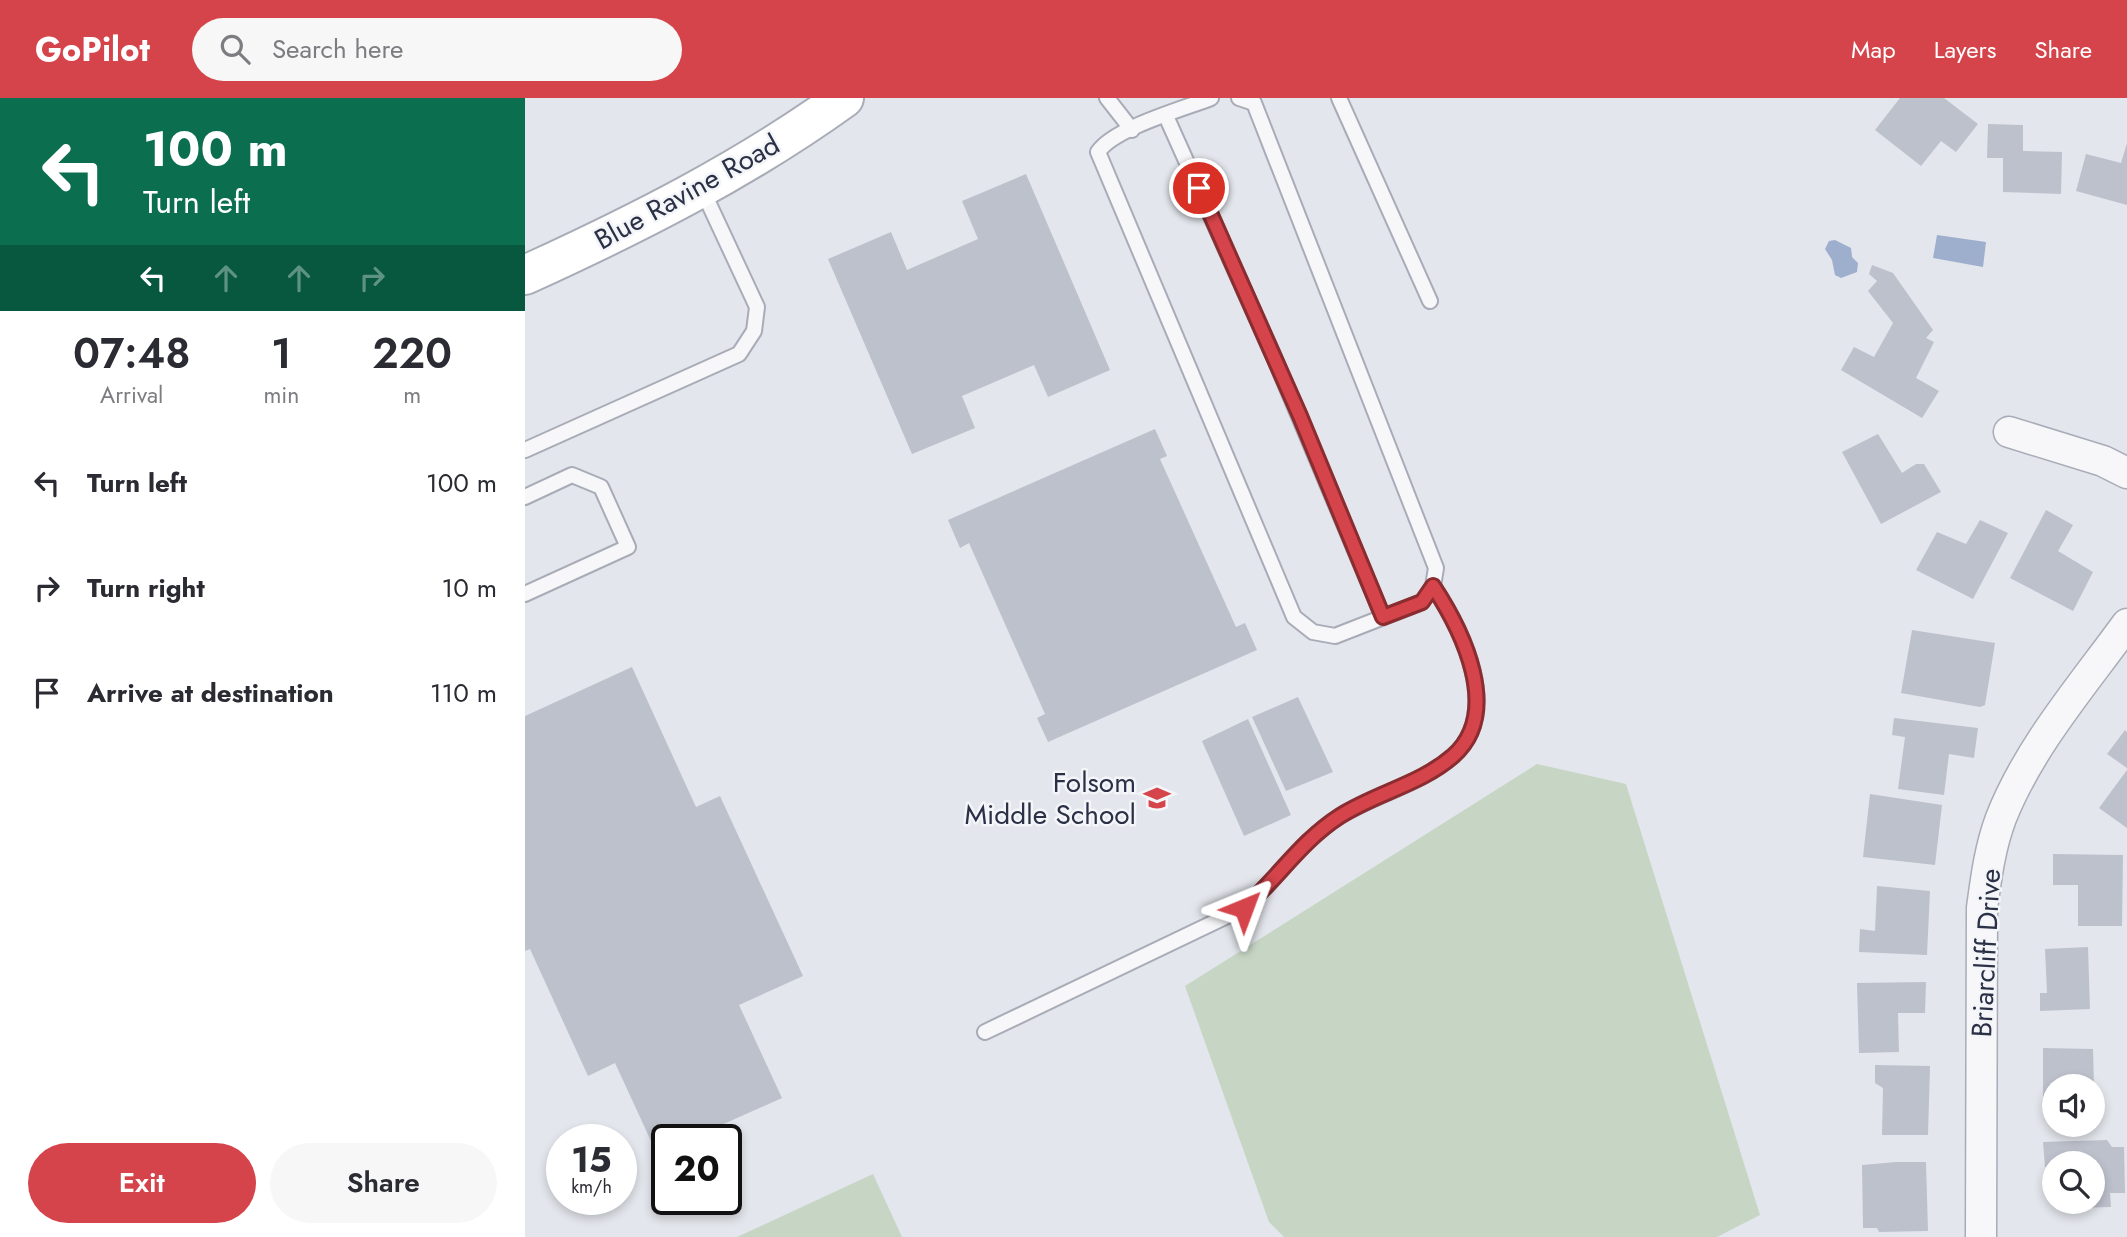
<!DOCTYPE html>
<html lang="en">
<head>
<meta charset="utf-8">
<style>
	:root { --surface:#fff; --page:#f7f7f7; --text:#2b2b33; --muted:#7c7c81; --accent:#d5444a }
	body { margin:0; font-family:Jost,sans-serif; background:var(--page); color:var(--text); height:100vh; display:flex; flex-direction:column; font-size:26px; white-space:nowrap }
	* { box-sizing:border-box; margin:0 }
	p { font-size:23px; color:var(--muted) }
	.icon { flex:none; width:38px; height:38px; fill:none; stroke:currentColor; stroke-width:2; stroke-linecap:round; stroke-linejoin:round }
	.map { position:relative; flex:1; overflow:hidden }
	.side { display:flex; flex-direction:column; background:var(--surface); width:525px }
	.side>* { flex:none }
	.top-card { background:#0b6e4f; color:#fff; overflow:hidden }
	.fabs { position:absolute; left:1517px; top:976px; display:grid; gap:14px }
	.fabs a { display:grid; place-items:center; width:63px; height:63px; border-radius:50%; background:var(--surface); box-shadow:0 4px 10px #0003; font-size:35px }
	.speed { position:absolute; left:21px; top:1026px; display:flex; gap:14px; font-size:35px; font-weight:700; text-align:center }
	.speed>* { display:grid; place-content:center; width:91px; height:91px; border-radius:50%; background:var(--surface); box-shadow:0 4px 10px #0003; line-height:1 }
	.speed small { font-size:18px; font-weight:400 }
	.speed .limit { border:4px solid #111; border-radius:10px; background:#fff; color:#111 }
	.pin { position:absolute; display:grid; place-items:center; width:60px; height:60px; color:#fff; margin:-30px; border:4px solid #fff; border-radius:50%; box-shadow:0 2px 7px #0007 }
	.me { position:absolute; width:77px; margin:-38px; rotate:44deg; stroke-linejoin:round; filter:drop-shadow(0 0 5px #0008) }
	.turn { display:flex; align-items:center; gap:24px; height:147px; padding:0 28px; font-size:32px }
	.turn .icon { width:91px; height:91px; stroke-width:2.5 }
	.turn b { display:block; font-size:49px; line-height:60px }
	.lanes { display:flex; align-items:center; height:66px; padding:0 28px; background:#0003; justify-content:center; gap:35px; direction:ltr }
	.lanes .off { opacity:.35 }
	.eta { display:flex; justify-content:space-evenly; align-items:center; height:119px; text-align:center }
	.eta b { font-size:42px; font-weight:600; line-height:49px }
	.cta { display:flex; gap:14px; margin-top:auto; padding:14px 28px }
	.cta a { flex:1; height:80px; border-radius:42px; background:var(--accent); color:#fff; font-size:28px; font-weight:600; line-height:80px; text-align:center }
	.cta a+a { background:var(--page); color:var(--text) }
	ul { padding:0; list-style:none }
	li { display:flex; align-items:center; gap:21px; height:105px; padding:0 28px }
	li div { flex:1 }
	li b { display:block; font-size:26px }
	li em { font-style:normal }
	header { display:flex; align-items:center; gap:42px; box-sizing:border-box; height:98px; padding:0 35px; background:var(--accent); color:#fff }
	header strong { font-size:33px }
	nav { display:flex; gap:38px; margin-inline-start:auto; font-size:24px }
	.search { width:490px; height:63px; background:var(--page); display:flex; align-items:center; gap:18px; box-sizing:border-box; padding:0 24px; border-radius:38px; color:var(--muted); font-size:26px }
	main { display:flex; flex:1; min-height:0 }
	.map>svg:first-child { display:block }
	.green { fill:#c7d6c4 }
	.water { fill:#9dafcd }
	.building { fill:#bdc1cc }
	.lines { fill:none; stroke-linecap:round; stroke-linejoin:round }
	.lane-casing { stroke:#a8acb7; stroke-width:18 }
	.street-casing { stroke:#a8acb7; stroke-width:33 }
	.secondary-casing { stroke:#a8acb7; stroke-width:42 }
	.lane { stroke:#f7f7fa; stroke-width:14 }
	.street { stroke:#f7f7fa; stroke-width:30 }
	.secondary { stroke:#fff; stroke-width:38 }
	.route-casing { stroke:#8a2c30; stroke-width:18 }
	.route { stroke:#d5444a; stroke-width:12 }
	.labels { text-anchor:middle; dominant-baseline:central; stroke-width:5; stroke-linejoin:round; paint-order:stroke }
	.street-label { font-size:28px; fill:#2a3146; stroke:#f4f5f9 }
	.poi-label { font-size:28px; fill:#2a3146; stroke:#f4f5f9; text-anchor:end }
</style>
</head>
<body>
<header>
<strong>GoPilot</strong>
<div class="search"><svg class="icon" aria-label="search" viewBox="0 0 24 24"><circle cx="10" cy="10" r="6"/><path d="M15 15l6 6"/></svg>Search here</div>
<nav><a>Map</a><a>Layers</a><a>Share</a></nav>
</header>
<main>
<section class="side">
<div class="top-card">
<div class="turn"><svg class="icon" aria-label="left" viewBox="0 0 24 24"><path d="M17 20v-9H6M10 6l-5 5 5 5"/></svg><div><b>100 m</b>Turn left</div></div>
<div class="lanes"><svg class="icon" aria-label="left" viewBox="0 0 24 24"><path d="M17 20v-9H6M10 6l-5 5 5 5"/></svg><svg class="icon off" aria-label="ahead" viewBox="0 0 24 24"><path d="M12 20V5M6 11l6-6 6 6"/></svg><svg class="icon off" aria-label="ahead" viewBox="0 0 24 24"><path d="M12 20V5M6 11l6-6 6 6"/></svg><svg class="icon off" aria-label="right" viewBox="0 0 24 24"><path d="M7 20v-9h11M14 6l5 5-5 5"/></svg></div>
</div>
<div class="eta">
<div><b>07:48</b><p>Arrival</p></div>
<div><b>1</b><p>min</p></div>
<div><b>220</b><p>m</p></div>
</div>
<ul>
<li><svg class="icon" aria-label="left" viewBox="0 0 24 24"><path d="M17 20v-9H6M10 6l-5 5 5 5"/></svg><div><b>Turn left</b></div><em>100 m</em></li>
<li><svg class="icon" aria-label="right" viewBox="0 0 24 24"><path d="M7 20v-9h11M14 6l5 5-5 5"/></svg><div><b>Turn right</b></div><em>10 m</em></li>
<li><svg class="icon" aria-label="arrive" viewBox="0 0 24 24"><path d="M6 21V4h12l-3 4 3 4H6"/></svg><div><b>Arrive at destination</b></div><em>110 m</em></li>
</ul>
<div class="cta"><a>Exit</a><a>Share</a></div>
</section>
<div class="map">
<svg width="1602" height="1139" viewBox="0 0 1602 1139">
	<rect width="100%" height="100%" fill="#e3e6ec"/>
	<g class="green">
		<polygon points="1012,666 1101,686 1235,1117 1192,1139 759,1139 744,1124 660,888"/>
		<polygon points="348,1076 377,1139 212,1139"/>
	</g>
	<g class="water">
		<polygon points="1412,137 1461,144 1458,169 1408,160"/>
		<polygon points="1310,142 1326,150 1327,159 1333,165 1332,174 1316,180 1310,177 1307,162 1300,151 1304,143"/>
	</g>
	<g class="building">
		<polygon points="1375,0 1419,0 1453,26 1431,54 1416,43 1396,68 1350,32"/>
		<polygon points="1463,26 1498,27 1498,53 1537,54 1536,96 1478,94 1478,60 1462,60"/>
		<polygon points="1602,45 1602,107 1551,93 1561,56 1596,65"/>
		<polygon points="501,76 585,272 523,299 509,267 437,298 450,330 387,356 303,161 366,134 382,172 453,141 437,103"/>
		<polygon points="1347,167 1368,175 1408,232 1401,240 1409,244 1391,280 1414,293 1397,320 1316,272 1329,249 1349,259 1368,225 1343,193 1352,183 1344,176"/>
		<polygon points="630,331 642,358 635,361 711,529 720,525 732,552 523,644 512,620 520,616 444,445 435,450 423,422"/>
		<polygon points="1353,336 1377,375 1391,366 1399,366 1416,394 1356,426 1317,354"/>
		<polygon points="1521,412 1548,427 1533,453 1568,474 1548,513 1485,480"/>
		<polygon points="1455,422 1483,435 1448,501 1391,472 1412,434 1441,446"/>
		<polygon points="1387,532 1470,545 1460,607 1455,609 1376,595"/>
		<polygon points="107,569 171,709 195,698 278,878 214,907 257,1000 165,1041 142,1041 142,1052 132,1056 90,965 63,978 5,851 0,853 0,618"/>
		<polygon points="773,599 808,674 761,693 727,619"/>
		<polygon points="1369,620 1453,630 1449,660 1424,656 1419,697 1373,691 1380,639 1367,637"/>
		<polygon points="723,621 766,717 719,738 677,643"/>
		<polygon points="1600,632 1602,634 1602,670 1582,656"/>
		<polygon points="1602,672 1602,730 1574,710"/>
		<polygon points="1345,696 1417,707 1410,767 1338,759"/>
		<polygon points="1528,756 1598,757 1597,828 1553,828 1553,787 1528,787"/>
		<polygon points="1352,788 1405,793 1402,857 1334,854 1335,831 1350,833"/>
		<polygon points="1563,849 1565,911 1515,913 1515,895 1522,895 1520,851"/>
		<polygon points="1401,884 1400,915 1373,915 1374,954 1334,955 1332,885"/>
		<polygon points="1518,950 1568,951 1569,989 1530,989 1530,1020 1526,1015 1518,1015"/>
		<polygon points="1350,967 1405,968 1403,1037 1357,1037 1358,990 1350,985"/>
		<polygon points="1582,1042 1587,1049 1599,1049 1600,1095 1585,1095 1586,1109 1549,1110 1549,1104 1568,1104 1568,1066 1530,1066 1530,1069 1520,1069 1518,1044"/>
		<polygon points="1371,1064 1401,1064 1403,1133 1354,1134 1352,1130 1338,1130 1337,1067"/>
	</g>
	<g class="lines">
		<g class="lane-casing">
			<g id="lane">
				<polyline points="582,0 607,32"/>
				<path d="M686,0C658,11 589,30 573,54L769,519L788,534L810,538L897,504L908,488L911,470L729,5L714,0"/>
				<polyline points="814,0 905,203"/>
				<polyline points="641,18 749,259 858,519"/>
				<polyline points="0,352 214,256 229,233 232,209 177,91"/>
				<polyline points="0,399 47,377 76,389 103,449 0,496"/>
				<path d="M460,934L719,810C753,780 776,743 815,718C851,696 896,686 928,658C978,614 937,532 908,488"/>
			</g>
		</g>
		<g class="street-casing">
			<g id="street">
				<polyline points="1484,334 1578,363 1602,375"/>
				<path d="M1456,1139L1457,810C1461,780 1465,749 1476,720C1504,649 1557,588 1602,526"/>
			</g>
		</g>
		<g class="secondary-casing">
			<path id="secondary" d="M0,177C112,126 219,72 319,0"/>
		</g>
		<use href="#lane" class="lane"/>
		<use href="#street" class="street"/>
		<use href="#secondary" class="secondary"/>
	</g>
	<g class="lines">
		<g class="route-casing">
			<path id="route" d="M674,90L775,318L858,519L897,504L908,488C937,532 978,614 928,658C896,686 851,695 815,718C776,743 753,780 719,810"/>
		</g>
		<use href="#route" class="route"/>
	</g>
	<defs>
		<g id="school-bare" transform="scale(2.1)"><path d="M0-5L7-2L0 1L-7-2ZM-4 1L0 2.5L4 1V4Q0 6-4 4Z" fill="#d5444a" stroke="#f4f5f9" stroke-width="2.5" paint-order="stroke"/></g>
	</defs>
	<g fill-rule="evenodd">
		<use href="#school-bare" x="632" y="700"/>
	</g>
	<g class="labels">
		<g class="street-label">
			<text transform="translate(162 94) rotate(-29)">Blue Ravine Road</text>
			<text transform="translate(1461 855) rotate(-87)">Briarcliff Drive</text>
		</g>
		<g class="poi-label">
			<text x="611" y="684">Folsom<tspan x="611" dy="32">Middle School</tspan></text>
		</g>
	</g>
</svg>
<div class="fabs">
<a><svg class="icon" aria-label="sound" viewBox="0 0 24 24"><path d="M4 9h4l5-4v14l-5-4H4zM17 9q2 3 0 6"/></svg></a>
<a><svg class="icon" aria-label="search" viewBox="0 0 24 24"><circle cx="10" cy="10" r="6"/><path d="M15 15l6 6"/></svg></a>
</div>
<div class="speed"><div>15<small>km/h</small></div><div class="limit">20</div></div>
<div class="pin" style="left:674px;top:90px;background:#d93025"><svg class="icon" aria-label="arrive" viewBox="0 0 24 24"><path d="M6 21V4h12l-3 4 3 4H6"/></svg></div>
<svg class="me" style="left:719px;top:810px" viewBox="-20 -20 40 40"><path d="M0-17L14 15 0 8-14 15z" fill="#d5444a" stroke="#fff" stroke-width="4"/></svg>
</div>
</main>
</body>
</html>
